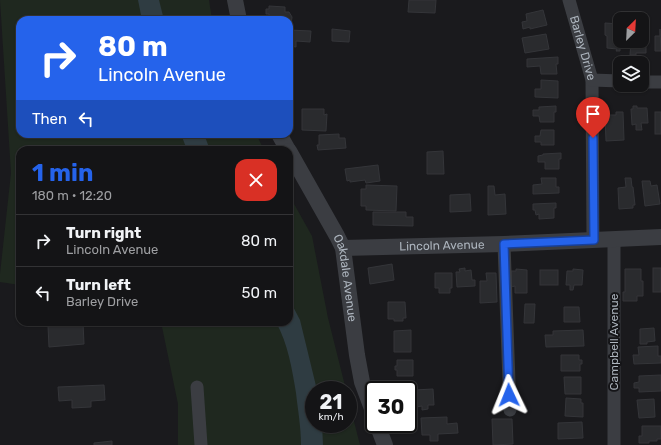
<!DOCTYPE html>
<html lang="en">
<head>
<meta charset="utf-8">
<style>
	:root { --surface:#141416; --page:#212123; --text:#f1f3f6; --muted:#9d9ea1; --line:#333335; --accent:#2563eb }
	body { margin:0; font-family:Rubik,sans-serif; background:var(--page); color:var(--text); height:100vh; display:flex; flex-direction:column; font-size:15px; white-space:nowrap }
	* { box-sizing:border-box; margin:0 }
	p { font-size:13px; color:var(--muted) }
	.icon { flex:none; width:22px; height:22px; fill:none; stroke:currentColor; stroke-width:2; stroke-linecap:round; stroke-linejoin:round }
	.map { position:relative; flex:1; overflow:hidden }
	.panel { position:absolute; left:16px; top:146px; width:277px; height:180px; display:flex; flex-direction:column; background:var(--surface); border-radius:12px; box-shadow:0 1px 3px #0004,0 0 0 1px var(--line) }
	.panel>* { flex:none }
	.banner { position:absolute; left:16px; top:16px; width:277px; height:122px; border-radius:12px; box-shadow:0 1px 3px #0004,0 0 0 1px var(--line); background:#2563eb; color:#fff; overflow:hidden }
	.needle { width:26px; rotate:24deg }
	.controls { position:absolute; left:613px; top:12px; display:grid; gap:8px }
	.controls a { display:grid; place-items:center; width:36px; height:36px; border-radius:8px; background:var(--surface); box-shadow:0 1px 3px #0004,0 0 0 1px var(--line); font-size:20px }
	.speed { position:absolute; left:305px; top:381px; display:flex; gap:8px; font-size:20px; font-weight:700; text-align:center }
	.speed>* { display:grid; place-content:center; width:52px; height:52px; border-radius:50%; background:var(--surface); box-shadow:0 1px 3px #0004,0 0 0 1px var(--line); line-height:1 }
	.speed small { font-size:10px; font-weight:400 }
	.speed .limit { border:2px solid #111; border-radius:6px; background:#fff; color:#111 }
	.pin { position:absolute; display:grid; place-items:center; width:34px; height:34px; color:#fff; margin:-41px -17px; border-radius:50% 50% 50% 0; rotate:-45deg; box-shadow:0 0 4px #0007 }
	.pin .icon { rotate:45deg }
	.me { position:absolute; width:44px; margin:-22px; rotate:358deg; stroke-linejoin:round; filter:drop-shadow(0 0 3px #0008) }
	.turn { display:flex; align-items:center; gap:14px; height:84px; padding:0 16px; font-size:18px }
	.turn .icon { width:52px; height:52px; stroke-width:2.5 }
	.turn b { display:block; font-size:28px; line-height:34px }
	.then { display:flex; align-items:center; height:38px; padding:0 16px; background:#0003; gap:8px; font-size:15px }
	.round { display:grid; place-items:center; flex:none; width:42px; height:42px; border-radius:12px; background:var(--page) }
	.overview { display:flex; align-items:center; justify-content:space-between; height:68px; padding:0 16px }
	h1 { font-size:24px; font-weight:700; line-height:30px; color:var(--accent) }
	ul { padding:0; list-style:none }
	li { display:flex; align-items:center; gap:12px; height:52px; padding:0 16px; border-top:1px solid var(--line) }
	li div { flex:1 }
	li b { display:block; font-size:15px }
	li em { font-style:normal }
	.map>svg:first-child { display:block }
	.green { fill:#1f281f }
	.water { fill:#2f3c42 }
	.building { fill:#2a2b2e; stroke:#343539 }
	.lines { fill:none; stroke-linecap:round; stroke-linejoin:round }
	.minor { stroke:#3b3d42; stroke-width:13 }
	.tertiary { stroke:#3b3d42; stroke-width:16 }
	.route-casing { stroke:#184099; stroke-width:10 }
	.route { stroke:#2563eb; stroke-width:7 }
	.labels { text-anchor:middle; dominant-baseline:central; stroke-width:4; stroke-linejoin:round; paint-order:stroke }
	.street-label { font-size:12px; fill:#acb4bd; stroke:#151518 }
</style>
</head>
<body>
<div class="map">
<svg width="661" height="445" viewBox="0 0 661 445">
	<rect width="100%" height="100%" fill="#1a1a1d"/>
	<g class="green">
		<polygon points="0,0 209,0 212,20 20,20 20,134 256,134 264,150 20,150 20,285 0,282 0,274 11,173"/>
		<polygon points="289,195 312,236 328,318 346,390 314,390 314,424 348,424 348,398 360,445 178,445 178,404 161,322 289,322"/>
	</g>
	<g class="water">
		<polygon points="138,0 159,0 164,20 142,20"/>
		<polygon points="181,134 204,134 210,150 187,150"/>
		<path d="M289,299L300,320L317,390H314V424H322L323,445H301C301,427 298,411 296,393C292,369 288,344 276,322H289Z"/>
	</g>
	<g class="building">
		<polygon points="409,0 436,0 435,13 408,12"/>
		<polygon points="269,6 285,7 285,12 289,12 292,17 291,25 289,25 289,20 269,20 269,14 266,14 266,9 269,9"/>
		<polygon points="543,10 547,25 530,29 530,27 523,29 522,22 527,21 526,14"/>
		<polygon points="605,23 620,24 620,51 616,51 617,49 607,48 607,36 605,35"/>
		<polygon points="332,29 350,31 349,42 332,41"/>
		<polygon points="660,29 661,51 655,51 655,36 660,36"/>
		<polygon points="289,30 311,31 310,42 296,41 296,47 289,46"/>
		<polygon points="546,34 549,49 525,53 522,38"/>
		<polygon points="642,38 646,38 646,53 636,53 636,55 630,55 631,41 642,41"/>
		<polygon points="558,57 558,64 556,64 557,74 541,74 540,66 527,67 527,59"/>
		<polygon points="541,80 558,81 558,98 535,97 535,89 541,89"/>
		<polygon points="556,106 556,112 554,112 554,122 540,122 539,116 533,116 533,110 539,110 539,107"/>
		<polygon points="633,106 637,106 637,108 647,108 648,123 641,123 642,130 636,130 636,124 632,125 631,109 633,109"/>
		<polygon points="302,109 324,109 324,115 327,114 326,131 302,130"/>
		<polygon points="616,112 623,112 624,140 606,141 605,115 616,115"/>
		<rect x="655" y="112" width="6" height="22"/>
		<polygon points="541,130 554,130 554,145 541,145 541,142 535,142 535,136 540,136"/>
		<polygon points="339,134 339,138 345,138 346,148 318,150 317,145 319,145 319,135"/>
		<polygon points="443,151 444,174 427,174 427,152"/>
		<polygon points="561,153 561,159 559,159 559,169 545,169 545,162 538,162 538,156 543,155 543,154"/>
		<polygon points="378,165 380,181 366,183 365,180 350,182 350,180 347,181 345,169"/>
		<polygon points="541,178 556,178 556,187 559,187 559,193 533,194 533,185 542,184"/>
		<polygon points="625,178 631,178 632,187 633,187 635,205 633,205 633,208 619,209 618,188 626,187"/>
		<polygon points="642,181 650,181 651,186 657,185 660,204 645,206"/>
		<polygon points="366,185 397,186 396,211 366,210 366,206 361,206 361,189 366,189"/>
		<polygon points="488,186 494,186 495,195 505,194 506,214 488,215"/>
		<polygon points="470,194 471,211 450,212 450,195"/>
		<polygon points="556,203 556,208 554,208 554,218 539,219 539,214 536,215 535,210 533,210 533,204"/>
		<polygon points="373,212 406,212 406,217 413,217 413,226 373,225"/>
		<polygon points="392,264 394,280 370,284 368,268"/>
		<polygon points="465,268 465,271 471,270 472,280 475,280 475,286 457,287 456,272 460,272 459,269"/>
		<rect x="653" y="268" width="8" height="24"/>
		<polygon points="516,269 527,270 527,293 515,293 515,286 511,287 511,271 516,271"/>
		<polygon points="573,269 583,270 582,285 574,285 573,290 570,290 570,285 566,285 567,271 573,271"/>
		<polygon points="625,269 641,269 641,281 643,281 643,296 637,296 637,301 623,301 623,292 625,292"/>
		<rect x="540" y="270" width="18" height="15"/>
		<polygon points="435,273 452,273 452,288 450,288 450,293 439,293 439,288 435,288"/>
		<polygon points="486,273 496,273 497,302 480,303 480,281 487,281"/>
		<polygon points="388,302 405,302 406,318 403,318 403,321 394,321 394,319 388,319"/>
		<polygon points="525,304 535,304 534,323 524,323"/>
		<polygon points="564,307 579,307 580,322 564,322"/>
		<polygon points="50,322 75,322 76,324 83,323 84,344 49,347 48,326 50,325"/>
		<polygon points="654,328 655,341 647,342 647,344 640,344 640,329"/>
		<polygon points="411,330 411,352 394,352 394,331"/>
		<polygon points="583,330 584,346 546,347 545,335 553,335 553,331"/>
		<polygon points="658,346 658,356 661,356 661,363 634,364 633,355 639,355 638,347"/>
		<polygon points="561,355 579,355 579,360 582,360 582,364 580,364 580,371 561,371"/>
		<polygon points="397,360 413,360 413,376 397,376 397,370 395,370 395,366 397,366"/>
		<polygon points="661,375 661,391 639,392 639,388 634,388 634,383 639,382 639,376"/>
		<polygon points="564,377 581,377 581,394 565,394"/>
		<polygon points="104,385 105,400 91,401 91,407 72,408 72,400 59,401 58,387"/>
		<polygon points="433,389 434,405 428,405 428,409 422,410 422,406 416,407 415,402 412,402 412,396 414,396 414,390"/>
		<polygon points="566,398 581,399 581,403 583,403 583,417 565,416"/>
		<polygon points="654,399 655,417 639,418 637,400"/>
		<polygon points="447,417 447,424 457,423 458,433 438,434 438,441 430,441 430,435 422,435 421,418"/>
		<polygon points="492,419 512,419 513,444 493,445"/>
		<polygon points="582,422 583,438 558,439 558,423"/>
		<polygon points="642,426 661,426 661,439 657,439 657,441 649,441 649,443 639,443 639,436 642,436"/>
		<polygon points="112,441 112,445 94,445 94,443"/>
	</g>
	<g class="lines">
		<g class="minor">
			<path id="s1" d="M569,0L592,80L593,240"/>
			<polyline points="592,80 620,81"/>
			<polyline points="642,82 661,82"/>
			<polyline points="614,239 614,445"/>
			<polyline points="504,244 510,410"/>
			<polyline points="197,387 201,445"/>
		</g>
		<g class="tertiary">
			<polyline points="235,0 239,20"/>
			<polyline points="279,134 288,150"/>
			<path id="s2" d="M289,151L337,236L343,248L357,355L362,382L374,414"/>
			<path id="s3" d="M343,248L504,244L661,237"/>
			<polyline points="377,424 385,445"/>
		</g>
	</g>
	<g class="lines">
		<g class="route-casing">
			<polyline id="route" points="509,395 504,244 594,240 593,138"/>
		</g>
		<use href="#route" class="route"/>
	</g>
	<g class="labels">
		<g class="street-label">
			<text stroke="none"><textPath href="#s1" startOffset="50">Barley Drive</textPath></text>
			<text stroke="none"><textPath href="#s3" startOffset="99">Lincoln Avenue</textPath></text>
			<text stroke="none"><textPath href="#s2" startOffset="141">Oakdale Avenue</textPath></text>
			<text transform="translate(614 342) rotate(-90)">Campbell Avenue</text>
		</g>
	</g>
</svg>
<div class="controls">
<a><svg class="needle" viewBox="-14 -14 28 28"><path d="M0-13l5 13h-10z" fill="#e53935"/><path d="M0 13l5-13h-10z" fill="#9d9ea1"/></svg></a>
<a><svg class="icon" aria-label="layers" viewBox="0 0 24 24"><path d="M12 4l9 5-9 5-9-5zM3 14l9 5 9-5"/></svg></a>
</div>
<div class="speed"><div>21<small>km/h</small></div><div class="limit">30</div></div>
<div class="pin" style="left:593px;top:138px;background:#d93025"><svg class="icon" aria-label="arrive" viewBox="0 0 24 24"><path d="M6 21V4h12l-3 4 3 4H6"/></svg></div>
<svg class="me" style="left:509px;top:395px" viewBox="-20 -20 40 40"><path d="M0-17L14 15 0 8-14 15z" fill="#2563eb" stroke="#fff" stroke-width="4"/></svg>
<div class="banner">
<div class="turn"><svg class="icon" aria-label="right" viewBox="0 0 24 24"><path d="M7 20v-9h11M14 6l5 5-5 5"/></svg><div><b>80 m</b>Lincoln Avenue</div></div>
<div class="then">Then<svg class="icon" aria-label="left" viewBox="0 0 24 24"><path d="M17 20v-9H6M10 6l-5 5 5 5"/></svg></div>
</div>
<section class="panel">
<div class="overview"><div><h1>1 min</h1><p>180 m · 12:20</p></div><a class="round" style="background:#d93025;color:#fff"><svg class="icon" aria-label="close" viewBox="0 0 24 24"><path d="M6 6l12 12M18 6L6 18"/></svg></a></div>
<ul>
<li><svg class="icon" aria-label="right" viewBox="0 0 24 24"><path d="M7 20v-9h11M14 6l5 5-5 5"/></svg><div><b>Turn right</b><p>Lincoln Avenue</p></div><em>80 m</em></li>
<li><svg class="icon" aria-label="left" viewBox="0 0 24 24"><path d="M17 20v-9H6M10 6l-5 5 5 5"/></svg><div><b>Turn left</b><p>Barley Drive</p></div><em>50 m</em></li>
</ul>
</section>
</div>
</body>
</html>
